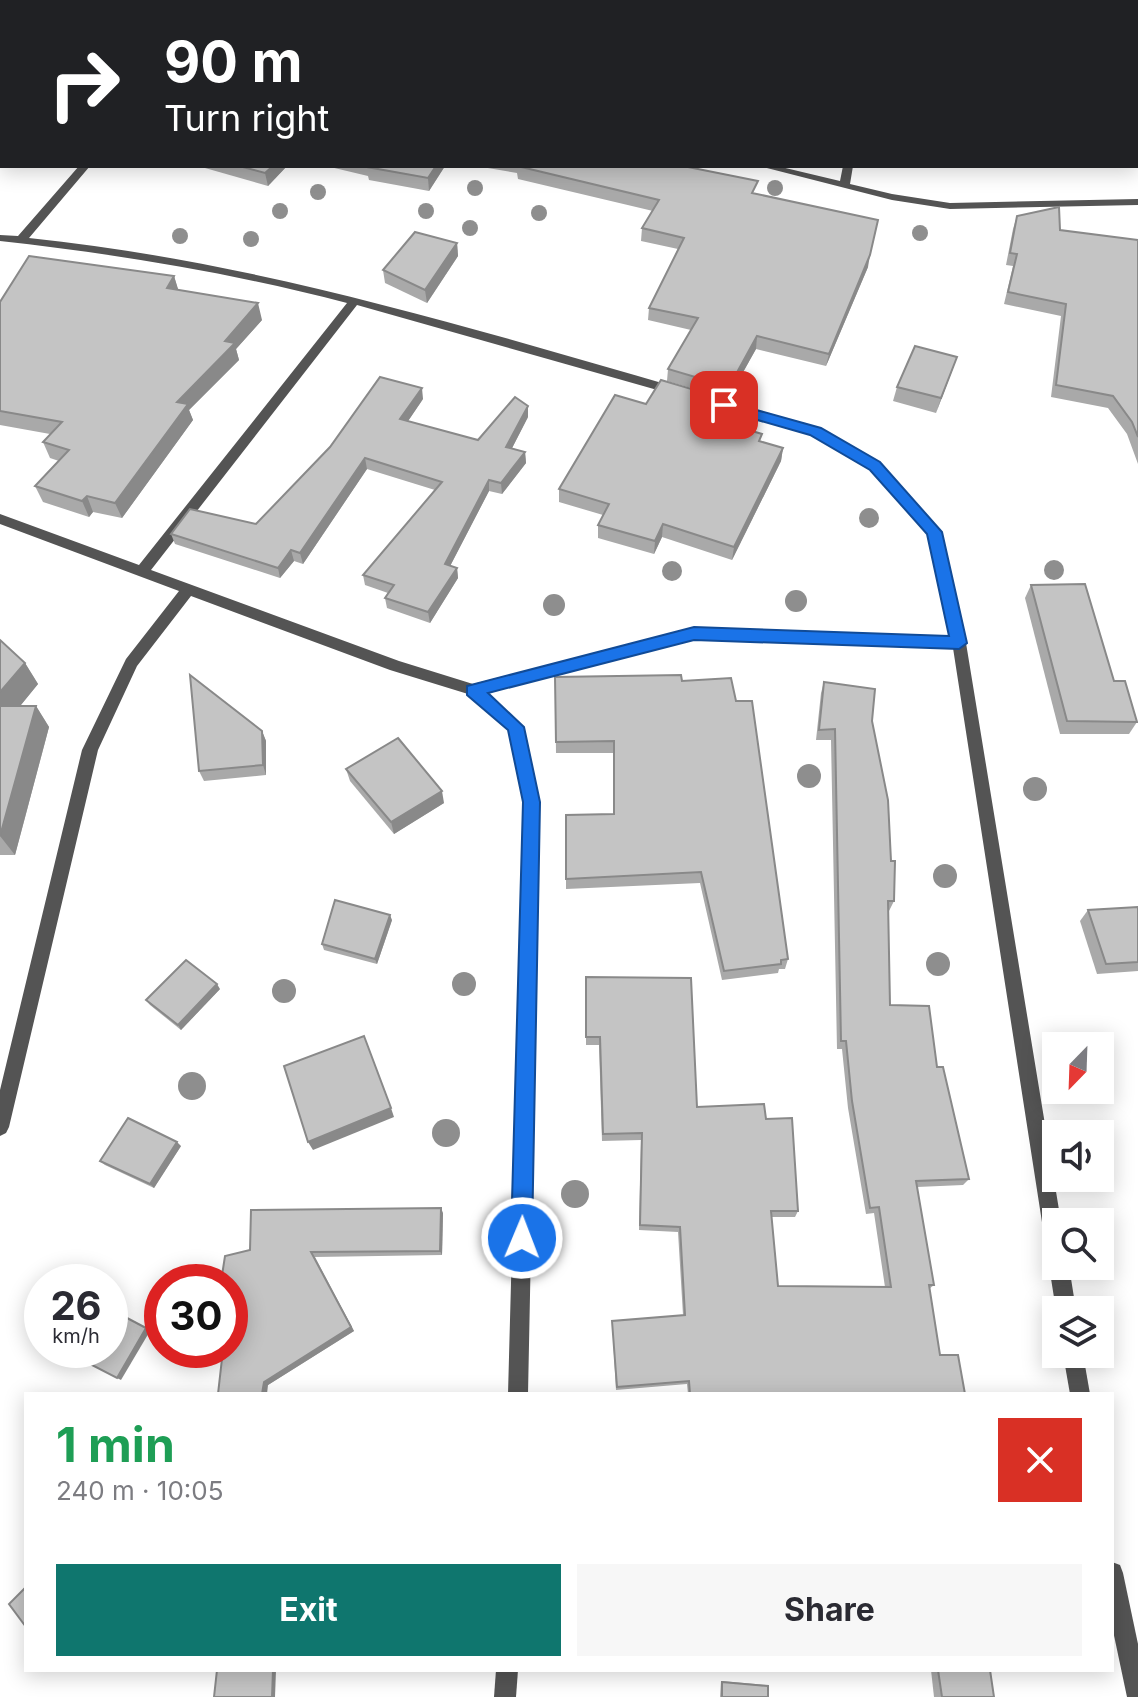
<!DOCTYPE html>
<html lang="en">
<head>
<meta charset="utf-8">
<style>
	:root { --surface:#fff; --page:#f7f7f7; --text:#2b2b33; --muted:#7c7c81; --accent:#0f766e }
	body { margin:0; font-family:Inter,sans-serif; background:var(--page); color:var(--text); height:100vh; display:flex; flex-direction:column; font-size:30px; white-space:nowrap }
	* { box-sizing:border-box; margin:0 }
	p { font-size:26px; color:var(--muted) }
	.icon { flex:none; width:44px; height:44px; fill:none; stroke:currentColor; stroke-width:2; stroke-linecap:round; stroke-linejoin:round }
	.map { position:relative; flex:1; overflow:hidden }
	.details { position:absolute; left:24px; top:1392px; width:1090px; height:280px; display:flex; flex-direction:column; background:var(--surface); border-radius:0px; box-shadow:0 4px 20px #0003 }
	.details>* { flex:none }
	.banner { position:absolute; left:0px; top:0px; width:1138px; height:168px; box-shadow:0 4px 20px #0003; background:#202124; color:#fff; overflow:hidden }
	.needle { width:52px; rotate:203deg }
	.fabs { position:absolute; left:1042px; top:1032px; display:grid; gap:16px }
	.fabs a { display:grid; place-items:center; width:72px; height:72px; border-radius:0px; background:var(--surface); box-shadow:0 4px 20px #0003; font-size:40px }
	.speed { position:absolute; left:24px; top:1264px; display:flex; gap:16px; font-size:40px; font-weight:700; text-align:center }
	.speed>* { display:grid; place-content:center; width:104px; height:104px; border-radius:50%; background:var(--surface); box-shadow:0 4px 20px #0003; line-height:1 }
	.speed small { font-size:20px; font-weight:400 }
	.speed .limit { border:12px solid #d22; background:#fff; color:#111 }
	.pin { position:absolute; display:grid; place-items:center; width:68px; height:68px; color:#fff; margin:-34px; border-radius:16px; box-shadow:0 4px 12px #0006 }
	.me { position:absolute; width:88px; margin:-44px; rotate:1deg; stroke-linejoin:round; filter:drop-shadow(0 0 6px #0008) }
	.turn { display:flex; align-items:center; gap:28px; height:168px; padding:0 32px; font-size:36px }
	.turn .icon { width:104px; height:104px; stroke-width:2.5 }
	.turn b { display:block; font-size:56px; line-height:68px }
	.round { display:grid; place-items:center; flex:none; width:84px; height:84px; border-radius:0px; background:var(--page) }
	.overview { display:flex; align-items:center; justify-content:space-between; height:136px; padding:0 32px }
	h1 { font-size:48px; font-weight:700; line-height:60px; color:#1e9e55 }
	.cta { display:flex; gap:16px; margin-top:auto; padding:16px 32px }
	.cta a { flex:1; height:92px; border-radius:0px; background:var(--accent); color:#fff; font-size:32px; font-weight:700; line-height:92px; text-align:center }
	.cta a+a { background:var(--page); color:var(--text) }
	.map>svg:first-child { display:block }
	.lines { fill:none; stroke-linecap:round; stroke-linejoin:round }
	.service { stroke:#545454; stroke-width:16 }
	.minor { fill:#545454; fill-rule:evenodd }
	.tree { fill:#8e8e8e }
	.wall { fill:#a9a9a9 }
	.shaded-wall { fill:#898989 }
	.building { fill:#c4c4c4; stroke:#898989; stroke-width:2 }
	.route { fill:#1a73e8; stroke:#114b97; stroke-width:2 }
</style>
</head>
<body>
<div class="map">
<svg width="1138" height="1697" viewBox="0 0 1138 1697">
	<rect width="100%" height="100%" fill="#fff"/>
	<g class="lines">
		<polyline class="service" points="72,2 78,0"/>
		<g class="minor">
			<polygon points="46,0 60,0 62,2 48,2"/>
			<polygon points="763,0 773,0 774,2 764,2"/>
			<polygon points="1074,0 1084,0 1085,2 1075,2"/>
			<rect x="1136" y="82" width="2" height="9"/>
			<path d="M79,166H90L29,238C252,261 464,326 679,388L681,391L675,395L357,305L151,570L399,661L473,684L694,628L951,637L928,534L870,469L811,435L697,402V396L701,395L821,429L880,463L941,532L966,643L1061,1222H1056V1258L1049,1255L1046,1248L953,648L694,640L486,693L524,727L540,802L528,1394H508L524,802L509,730L468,694L390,670L191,596L137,666L98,750L9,1127L6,1133L0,1136V1090L82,750L126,659L179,591L0,524V514L139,565L347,303C233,273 117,254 0,241V235L18,236Z"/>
			<polygon points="759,166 777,166 840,181 843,166 853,166 850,184 892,194 950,203 1138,199 1138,205 950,209 892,200"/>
			<polygon points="1056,1258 1056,1266 1069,1266 1076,1310 1056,1310 1049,1266 1052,1259"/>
			<polygon points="1063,1354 1083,1354 1090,1394 1070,1394"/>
			<polygon points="1112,1562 1120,1565 1123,1573 1138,1644 1138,1697 1127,1697 1112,1626"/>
			<polygon points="496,1670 518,1670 516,1697 494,1697"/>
		</g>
	</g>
	<g class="tree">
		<circle cx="475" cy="188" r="8"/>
		<circle cx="775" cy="188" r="8"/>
		<circle cx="318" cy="192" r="8"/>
		<circle cx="280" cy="211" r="8"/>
		<circle cx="426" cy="211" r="8"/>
		<circle cx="539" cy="213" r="8"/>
		<circle cx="470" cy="228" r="8"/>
		<circle cx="920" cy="233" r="8"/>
		<circle cx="180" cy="236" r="8"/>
		<circle cx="251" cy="239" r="8"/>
		<circle cx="869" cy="518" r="10"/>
		<circle cx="1054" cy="570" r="10"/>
		<circle cx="672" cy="571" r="10"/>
		<circle cx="796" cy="601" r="11"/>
		<circle cx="554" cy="605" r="11"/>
		<circle cx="809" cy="776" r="12"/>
		<circle cx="1035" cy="789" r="12"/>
		<circle cx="945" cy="876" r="12"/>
		<circle cx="938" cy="964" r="12"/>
		<circle cx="464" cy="984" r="12"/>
		<circle cx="284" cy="991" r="12"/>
		<circle cx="192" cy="1086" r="14"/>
		<circle cx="446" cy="1133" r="14"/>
		<circle cx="575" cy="1194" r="14"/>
	</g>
	<g class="wall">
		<polygon points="819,0 1006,0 1005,2 818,2"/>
		<polygon points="198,166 287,166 268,186"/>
		<polygon points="326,166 445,166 429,191 369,180 368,176"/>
		<polygon points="476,166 683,166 756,194 868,267 826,366 756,349 728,399 667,381 668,369 691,330 648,320 649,308 678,249 641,241 642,228 653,211 518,179 517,173"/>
		<polygon points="1017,216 1060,230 1138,240 1138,464 1127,434 1108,408 1051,397 1061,316 1004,304 1013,266 1006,265 1013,229"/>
		<polygon points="457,243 458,256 427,303 385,283 383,270"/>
		<polygon points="174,276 178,290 262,320 236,349 239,360 189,410 193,420 122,518 93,512 89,517 43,502 35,486 59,461 50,458 43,442 50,434 0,425 0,302"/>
		<polygon points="957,357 936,413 893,401 897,387"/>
		<polygon points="423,399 408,421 478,440 528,417 512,448 525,452 526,463 502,494 489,491 450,566 457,568 458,578 430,623 387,608 385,598 388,593 365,585 363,575 435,490 367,469 303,564 294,561 280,578 175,544 171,534 256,524"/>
		<polygon points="646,404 721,411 716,420 761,442 783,448 781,461 732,560 662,537 654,554 598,538 598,525 603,515 559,502 559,489"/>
		<polygon points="1031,585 1114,681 1137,722 1129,734 1060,734 1025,598"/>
		<polygon points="0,640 25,663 38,684 20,706 36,706 49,727 15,855 0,855"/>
		<polygon points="555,677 682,681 788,959 785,969 779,969 778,973 722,980 700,883 566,889 566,815 613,814 613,753 556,753"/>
		<polygon points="824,682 872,721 891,861 894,901 889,911 888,910 890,1005 937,1067 969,1179 963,1185 917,1187 934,1285 929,1289 940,1355 965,1394 688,1394 687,1384 616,1390 612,1321 683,1315 678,1232 639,1230 641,1140 602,1141 599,1045 586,1045 586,977 697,1107 766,1119 798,1211 795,1217 771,1217 778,1286 885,1287 874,1213 866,1214 848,1108 842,1049 837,1049 831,740 816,740 821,693"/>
		<polygon points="262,731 266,741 266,775 204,781 199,771"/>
		<polygon points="346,769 444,803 394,834 350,781"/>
		<polygon points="1138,907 1138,971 1097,974 1080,921 1088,910"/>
		<polygon points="392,920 377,964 324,950 322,944"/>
		<polygon points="220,989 181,1030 150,1005 146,1000"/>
		<polygon points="181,1146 154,1188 105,1165 100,1161"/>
		<polygon points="443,1213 442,1255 315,1257 354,1331 268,1385 230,1350 225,1256"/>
		<polygon points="931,1670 990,1670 994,1697 934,1697"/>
		<polygon points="721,1681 766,1685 768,1686 768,1697 720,1697"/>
	</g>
	<g class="shaded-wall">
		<polygon points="275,0 287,0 287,2 269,2"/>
		<polygon points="273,166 287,166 268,186 265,173"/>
		<polygon points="436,166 445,166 429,191 428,178"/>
		<polygon points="457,243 458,256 427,303 425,290"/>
		<polygon points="870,255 868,267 826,366 829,354"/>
		<polygon points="174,276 179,292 167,288"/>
		<polygon points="258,303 262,320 236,349 239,360 189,410 193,420 122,518 115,503 177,402 225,341"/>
		<polygon points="757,336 756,349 728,399 729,387"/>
		<polygon points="957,357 952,371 936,413 941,398"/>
		<polygon points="422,388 423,399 402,430 400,419"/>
		<polygon points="722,398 721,411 709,432 711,419"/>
		<polygon points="528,406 528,417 507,458 506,447"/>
		<polygon points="783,448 781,461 732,560 734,547"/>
		<polygon points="525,452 526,463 502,494 501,483"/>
		<polygon points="365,458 367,469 303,564 300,553"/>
		<polygon points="489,480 489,491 446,574 445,564"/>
		<polygon points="87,496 93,512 89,517 82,501"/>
		<polygon points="663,524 662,537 654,554 655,541"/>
		<polygon points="291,550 294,561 280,578 278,568"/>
		<polygon points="457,568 458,578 430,623 428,612"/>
		<polygon points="25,663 38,684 3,727 0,723 0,692"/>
		<polygon points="36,706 49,727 15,855 0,836"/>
		<polygon points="262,731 266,741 266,775 263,765"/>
		<polygon points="442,791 444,803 394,834 391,822"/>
		<polygon points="390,915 392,920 377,964 375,959"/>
		<polygon points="217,984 220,989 181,1030 178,1025"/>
		<polygon points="391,1108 394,1117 313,1150 308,1142"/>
		<polygon points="177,1142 181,1146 154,1188 150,1184"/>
		<polygon points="441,1208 443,1213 442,1255 440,1251"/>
		<polygon points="311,1252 354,1331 268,1385 267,1394 262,1394 264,1382"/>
		<polygon points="146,1328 150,1331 121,1380 117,1378"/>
		<polygon points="273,1670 276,1670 275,1697 272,1697"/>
	</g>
	<g class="building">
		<polygon points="210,0 275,0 269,2 210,2"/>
		<polygon points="288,0 474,0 474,2 289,2"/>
		<polygon points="501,0 716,0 717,2 503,2"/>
		<polygon points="820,0 994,0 995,2 822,2"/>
		<polygon points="239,166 273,166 265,173"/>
		<polygon points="368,166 436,166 428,178 367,167"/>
		<polygon points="517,166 683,166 758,181 752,193 878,220 870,255 829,354 757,336 729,387 668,369 698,318 649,308 684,238 642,228 659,200"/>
		<polygon points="1059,207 1060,230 1138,240 1138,437 1132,422 1113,396 1056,385 1066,304 1008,292 1017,254 1010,253 1017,216"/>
		<polygon points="415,232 457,243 425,290 383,270"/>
		<polygon points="29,256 174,276 167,288 258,303 225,341 235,343 177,402 188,404 115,503 87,496 82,501 35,486 69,450 43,442 62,422 0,411 0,302"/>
		<polygon points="915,346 957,357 941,398 897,387"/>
		<polygon points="380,377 422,388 400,419 478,440 515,397 528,406 506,447 525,452 501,483 489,480 445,564 457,568 428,612 385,598 394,585 363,575 442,482 365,458 300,553 291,550 278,568 171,534 190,509 256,524 330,447"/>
		<polygon points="661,380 722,398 711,419 762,434 759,441 783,448 734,547 663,524 655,541 598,525 609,504 559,489 615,395 646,404"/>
		<polygon points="1085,584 1114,681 1125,681 1137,722 1067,721 1031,585"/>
		<polygon points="0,640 25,663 0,692"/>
		<polygon points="190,675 262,731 263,765 199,771"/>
		<polygon points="681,675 682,681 731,678 736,701 752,701 788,959 781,960 781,964 724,971 701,872 566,879 566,815 614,814 614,741 556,742 555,677"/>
		<polygon points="824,682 875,689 872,721 888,800 891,861 895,861 894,901 888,901 890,1005 929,1006 937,1067 943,1067 969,1179 916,1181 934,1285 929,1285 940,1355 958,1355 965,1394 690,1394 689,1381 617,1387 612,1321 685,1315 680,1227 640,1225 642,1133 603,1134 600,1037 586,1037 586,977 691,978 697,1107 764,1104 766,1119 792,1118 798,1211 771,1211 778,1286 891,1287 879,1207 870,1208 852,1101 846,1041 841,1041 835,729 819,730"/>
		<polygon points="0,706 36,706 0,836"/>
		<polygon points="398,738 442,791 391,822 346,769"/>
		<polygon points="335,900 390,915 375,959 322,944"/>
		<polygon points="1138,907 1138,962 1106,964 1088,910"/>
		<polygon points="186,960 217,984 178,1025 146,1000"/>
		<polygon points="364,1036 391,1108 308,1142 284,1066"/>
		<polygon points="128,1118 177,1142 150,1184 100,1161"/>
		<polygon points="441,1208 440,1251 311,1252 351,1327 264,1382 262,1394 218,1394 223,1350 230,1350 230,1282 221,1282 225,1256 250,1250 251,1210"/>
		<polygon points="110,1309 146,1328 117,1378 63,1350 110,1350"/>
		<polygon points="26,1587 26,1627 9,1604"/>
		<polygon points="217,1670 273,1670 272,1697 214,1697"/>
		<polygon points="938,1670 990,1670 994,1697 942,1697"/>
		<polygon points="722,1682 768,1686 768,1697 722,1697"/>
	</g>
	<polygon class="route" points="724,401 821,428 880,462 942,532 967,643 959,649 694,640 488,693 524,727 540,802 532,1238 529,1246 522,1249 514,1246 511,1238 523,802 508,730 467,695 467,686 694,627 949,636 927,534 870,470 810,435 719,409 719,402"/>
</svg>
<div class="fabs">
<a><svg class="needle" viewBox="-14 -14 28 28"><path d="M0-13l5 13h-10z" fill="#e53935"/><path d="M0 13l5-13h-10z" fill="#7c7c81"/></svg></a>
<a><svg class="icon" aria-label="sound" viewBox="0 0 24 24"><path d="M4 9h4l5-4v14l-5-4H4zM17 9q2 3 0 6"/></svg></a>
<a><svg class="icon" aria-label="search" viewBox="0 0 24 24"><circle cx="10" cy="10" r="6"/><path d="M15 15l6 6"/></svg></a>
<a><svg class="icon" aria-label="layers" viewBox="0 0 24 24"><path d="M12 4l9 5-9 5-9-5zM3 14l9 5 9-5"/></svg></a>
</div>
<div class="speed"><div>26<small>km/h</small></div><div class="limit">30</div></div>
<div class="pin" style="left:724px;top:405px;background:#d93025"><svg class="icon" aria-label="arrive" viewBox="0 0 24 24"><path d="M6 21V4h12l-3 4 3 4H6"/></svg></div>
<svg class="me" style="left:522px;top:1238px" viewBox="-20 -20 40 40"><circle r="17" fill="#1a73e8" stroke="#fff" stroke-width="3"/><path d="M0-11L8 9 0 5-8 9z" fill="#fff"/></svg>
<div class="banner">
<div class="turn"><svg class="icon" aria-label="right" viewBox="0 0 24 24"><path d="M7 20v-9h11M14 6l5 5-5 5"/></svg><div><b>90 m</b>Turn right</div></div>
</div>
<section class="details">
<div class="overview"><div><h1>1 min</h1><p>240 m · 10:05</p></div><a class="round" style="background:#d93025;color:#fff"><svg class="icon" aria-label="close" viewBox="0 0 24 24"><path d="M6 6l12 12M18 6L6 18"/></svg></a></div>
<div class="cta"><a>Exit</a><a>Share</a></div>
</section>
</div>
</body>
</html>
